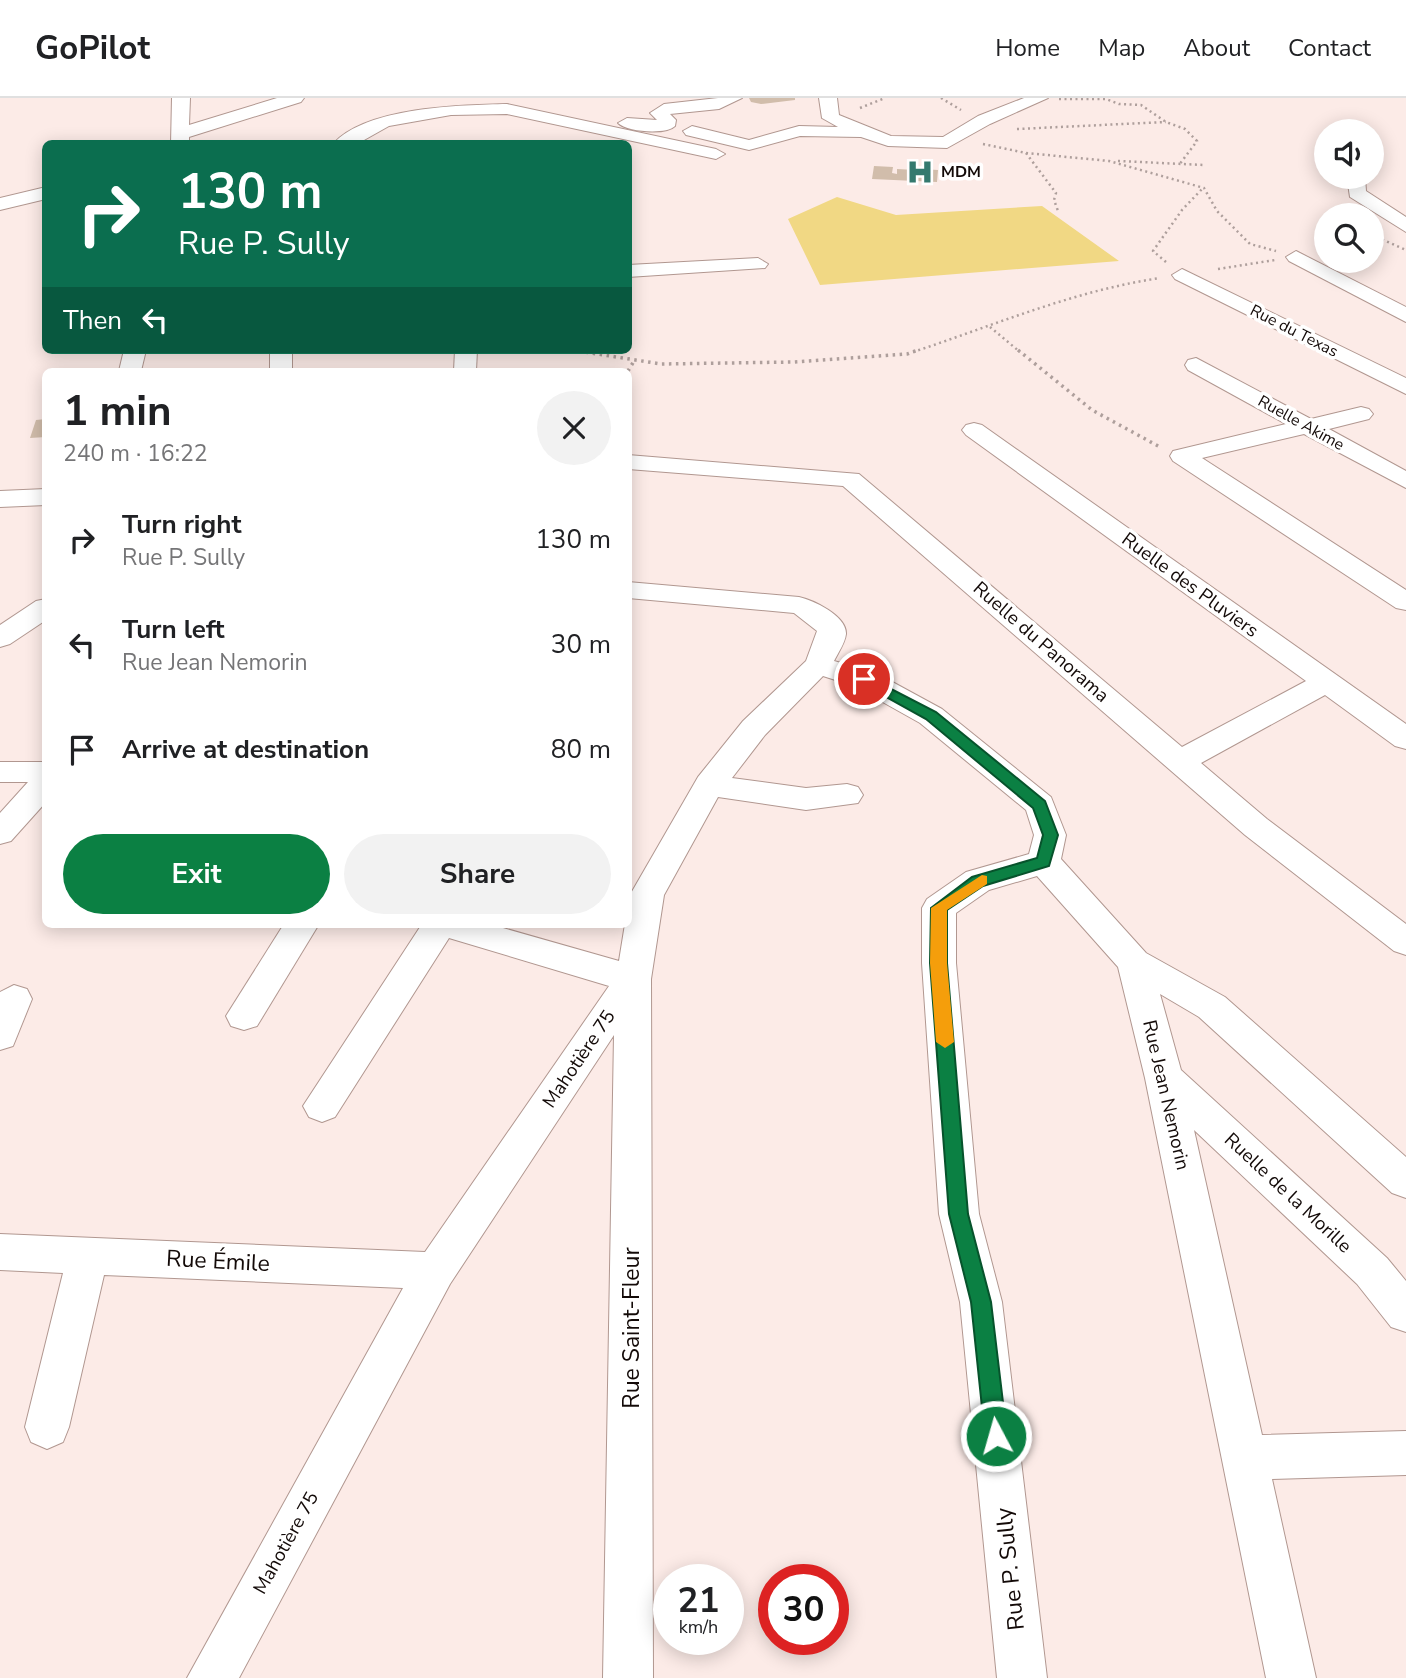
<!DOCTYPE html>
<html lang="en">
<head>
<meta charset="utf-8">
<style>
	:root { --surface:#fff; --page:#f2f2f2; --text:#202124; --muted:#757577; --line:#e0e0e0; --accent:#0b8043 }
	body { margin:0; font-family:"Nunito Sans",sans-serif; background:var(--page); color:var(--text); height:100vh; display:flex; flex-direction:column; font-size:26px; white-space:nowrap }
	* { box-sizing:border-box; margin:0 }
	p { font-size:23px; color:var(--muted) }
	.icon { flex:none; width:38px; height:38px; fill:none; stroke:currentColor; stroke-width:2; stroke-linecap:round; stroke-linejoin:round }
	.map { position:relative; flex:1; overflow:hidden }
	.drawer { position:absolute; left:42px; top:270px; width:590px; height:560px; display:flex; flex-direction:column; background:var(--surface); border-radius:10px; box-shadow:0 4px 18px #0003 }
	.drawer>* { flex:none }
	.guide { position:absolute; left:42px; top:42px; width:590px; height:214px; border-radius:10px; box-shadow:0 4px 18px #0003; background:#0b6e4f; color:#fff; overflow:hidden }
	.controls { position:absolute; left:1314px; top:21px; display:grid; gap:14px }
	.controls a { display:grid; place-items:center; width:70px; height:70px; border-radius:50%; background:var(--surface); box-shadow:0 4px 18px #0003; font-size:35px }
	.speed { position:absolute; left:653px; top:1466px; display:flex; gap:14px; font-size:35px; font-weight:700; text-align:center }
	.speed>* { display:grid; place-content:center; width:91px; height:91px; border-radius:50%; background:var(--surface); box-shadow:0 4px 18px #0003; line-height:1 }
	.speed small { font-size:18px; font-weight:400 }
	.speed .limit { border:10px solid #d22; background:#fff; color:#111 }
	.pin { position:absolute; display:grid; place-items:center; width:60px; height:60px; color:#fff; margin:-30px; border:4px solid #fff; border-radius:50%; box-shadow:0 2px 7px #0007 }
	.me { position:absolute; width:77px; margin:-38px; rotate:354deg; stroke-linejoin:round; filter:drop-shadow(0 0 5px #0008) }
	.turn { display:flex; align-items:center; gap:24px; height:147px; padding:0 21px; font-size:32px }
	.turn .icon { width:91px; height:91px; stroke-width:2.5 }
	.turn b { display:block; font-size:49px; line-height:60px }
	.then { display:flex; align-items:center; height:66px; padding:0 21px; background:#0003; gap:14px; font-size:26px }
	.round { display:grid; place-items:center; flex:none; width:74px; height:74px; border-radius:37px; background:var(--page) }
	.headline { display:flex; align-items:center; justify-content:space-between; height:119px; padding:0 21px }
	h1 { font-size:42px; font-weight:700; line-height:52px }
	.primary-button { display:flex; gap:14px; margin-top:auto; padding:14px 21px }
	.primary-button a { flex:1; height:80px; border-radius:42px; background:var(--accent); color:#fff; font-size:28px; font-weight:700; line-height:80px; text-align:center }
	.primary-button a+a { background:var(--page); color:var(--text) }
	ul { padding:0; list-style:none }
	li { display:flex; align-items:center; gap:21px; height:105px; padding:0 21px }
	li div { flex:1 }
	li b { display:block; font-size:26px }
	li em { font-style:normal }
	header { display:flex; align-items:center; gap:42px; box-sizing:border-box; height:98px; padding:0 35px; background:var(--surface); border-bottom:2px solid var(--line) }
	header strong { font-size:33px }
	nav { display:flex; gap:38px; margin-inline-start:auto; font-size:24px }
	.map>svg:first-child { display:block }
	.green { fill:#f1d884 }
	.building { fill:#d1bdab }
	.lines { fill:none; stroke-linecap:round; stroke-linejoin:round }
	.minor-casing { stroke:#b19790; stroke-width:2 }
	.path-far1 { stroke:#ae9f9c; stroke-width:2.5; stroke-dasharray:2 3.5; stroke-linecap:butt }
	.path { stroke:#ae9f9c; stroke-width:3.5; stroke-dasharray:2.5 4.5; stroke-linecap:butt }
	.minor { fill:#fff; fill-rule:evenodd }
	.route { fill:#0b8043; stroke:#07532c; stroke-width:2 }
	.slow { fill:#f59e0b }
	.labels { text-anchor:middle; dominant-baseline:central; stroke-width:7; stroke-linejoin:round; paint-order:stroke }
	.far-poi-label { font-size:16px; font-weight:bold; fill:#130a08; stroke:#fff; text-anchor:start }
	.far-street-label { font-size:16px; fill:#130a08; stroke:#fff }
	.street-label { font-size:19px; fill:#130a08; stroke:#fff }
	.near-street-label { font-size:23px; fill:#130a08; stroke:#fff }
</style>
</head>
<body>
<header>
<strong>GoPilot</strong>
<nav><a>Home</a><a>Map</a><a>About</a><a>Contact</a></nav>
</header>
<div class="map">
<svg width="1406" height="1580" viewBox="0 0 1406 1580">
	<rect width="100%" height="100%" fill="#fcebe7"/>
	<polygon class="green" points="837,99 896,117 1042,108 1119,163 820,187 788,121"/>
	<g class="building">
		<polygon points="749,0 795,0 795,2 761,6 751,4"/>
		<polygon points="874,68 893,69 892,75 897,76 897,71 915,72 914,78 921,78 922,71 938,72 937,84 872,81"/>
		<polygon points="46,321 46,339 30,340 36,322"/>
	</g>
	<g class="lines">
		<g class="minor-casing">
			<g id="minor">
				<polygon points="172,0 190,0 189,27 277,0 304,0 301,4 189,39 189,46 171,46"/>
				<path d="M718,0H742L719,11L670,16L676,22L675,28C666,37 627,34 618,25L627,20L657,22L650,15L664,6Z"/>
				<polygon points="819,0 837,0 839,17 891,38 943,39 978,18 1024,0 1048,0 990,26 947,50 888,48 861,39 800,38 749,52 686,37 683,33 692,28 749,42 799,28 838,29 822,20"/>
				<path d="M507,6L716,51L725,56L716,61L507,16L451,17L389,28L357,46H333C366,9 461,7 507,6Z"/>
				<polygon points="1347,79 1365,79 1366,93 1406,119 1406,134 1350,99"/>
				<polygon points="46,89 46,101 0,112 0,100"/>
				<polygon points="1296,153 1406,209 1406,224 1289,163 1286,159"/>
				<polygon points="758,160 768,166 765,170 628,179 628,167"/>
				<polygon points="1182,171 1406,280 1406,296 1175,181 1172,177"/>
				<polygon points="124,252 146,252 141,273 119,273"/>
				<rect x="270" y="252" width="22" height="21"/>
				<polygon points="455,252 477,252 476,273 454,273"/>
				<polygon points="1196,260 1311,321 1361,309 1369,311 1373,316 1369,321 1329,331 1406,373 1406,390 1304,336 1202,360 1406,492 1406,512 1396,510 1173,363 1170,358 1173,353 1286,326 1188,272 1185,267 1188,262"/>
				<polygon points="974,325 982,327 1406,626 1406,651 1395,648 1325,597 1201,665 1267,721 1406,826 1406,857 1394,853 1245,737 843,388 628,371 628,357 859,376 1182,649 1306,583 966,337 962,332 966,327"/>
				<polygon points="46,391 46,407 0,409 0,393"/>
				<path d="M628,484L799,499C813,502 847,518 846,536C845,545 838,555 834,563L874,574L942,611L1051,699L1066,737L1061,761L1146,855L1225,899L1406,1059V1100L1392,1095L1199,919L1160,896L1181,972L1387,1160L1406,1183V1234L1391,1229L1357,1186L1194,1032L1262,1337L1406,1333V1377L1272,1381L1316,1580H1266L1145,980L1118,869L1037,778L989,792L956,815V865L979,1116L1002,1204L1047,1580H997L960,1204L939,1116L922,865V810L927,801L966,774L1029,756L1034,737L1026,712L920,625L854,588L823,578L765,637L732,680L806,690L847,686L858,689L863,697L858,705L806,712L718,699L664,797L651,881L653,1580H603L614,937L450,1186L239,1580H187L403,1190L104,1177L69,1329L63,1344L47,1351L31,1344L25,1329L63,1175L0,1172V1136L425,1154L609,888L449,840L335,1019L322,1024L309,1019L303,1008L422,826H489L619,863L625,826H628L630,797L698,679L743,623L806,563L817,533L794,515L628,500Z"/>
				<polygon points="46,501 46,522 10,546 0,549 0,527 36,503"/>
				<polygon points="0,664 46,664 46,704 11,743 0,746 0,715 28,684 0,684"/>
				<polygon points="284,826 319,826 257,928 244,932 231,928 226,918"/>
				<polygon points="14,887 27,891 32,901 13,948 0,952 0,894"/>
			</g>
		</g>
		<g class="path-far1">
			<polyline points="941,0 961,12"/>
			<polyline points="1059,1 1106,1 1119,6 1141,7 1166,24 1185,31 1197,43 1179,67"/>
			<polyline points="860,10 885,0"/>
			<polyline points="1017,31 1166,24"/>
			<polyline points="983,46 1026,55 1109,63 1204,90 1217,113 1250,146 1276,153"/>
			<polyline points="1026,55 1056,95 1054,102 1058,113"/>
			<polyline points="1118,63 1204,67"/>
			<polyline points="1372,137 1406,152"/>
			<polyline points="1166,164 1153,153 1182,112 1203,90"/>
			<polyline points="1218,171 1275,162"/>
			<polyline points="990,229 1020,254"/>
			<polyline points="569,252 583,254"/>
			<path d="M913,254C995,227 1073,193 1160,180"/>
		</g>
		<g class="path">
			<polyline points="572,252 661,266 794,264 907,256 918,252"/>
			<polyline points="1018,252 1092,312 1160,349"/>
			<polyline points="628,273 634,263"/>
		</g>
		<use href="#minor" class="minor"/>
	</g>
	<polygon class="route" points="864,577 936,614 1045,703 1058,737 1049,768 983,788 947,812 947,865 968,1116 991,1204 1007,1338 1003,1346 996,1349 988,1346 985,1338 971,1204 949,1116 930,865 931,810 972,779 1037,760 1043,737 1033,710 926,621 859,584 859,578"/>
	<polygon class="slow" points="982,777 987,778 987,786 947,812 947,865 954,944 945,950 936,944 930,865 931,810"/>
	<defs>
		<g id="hospital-bare" transform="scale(2.1)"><path d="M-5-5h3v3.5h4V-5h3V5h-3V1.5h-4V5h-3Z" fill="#34796e" stroke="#fff" stroke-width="2.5" paint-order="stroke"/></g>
	</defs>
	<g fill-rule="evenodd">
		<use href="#hospital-bare" x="920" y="74"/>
	</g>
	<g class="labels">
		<g class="far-poi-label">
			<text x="941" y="74">MDM</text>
		</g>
		<g class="far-street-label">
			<text transform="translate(1294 233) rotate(27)">Rue du Texas</text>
			<text transform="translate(1301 325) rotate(29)">Ruelle Akime</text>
		</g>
		<g class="street-label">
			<text transform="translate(1190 487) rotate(36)">Ruelle des Pluviers</text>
			<text transform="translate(1041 544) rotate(41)">Ruelle du Panorama</text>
			<text transform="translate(579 961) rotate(-56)">Mahotière 75</text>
			<text transform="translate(1166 997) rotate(77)">Rue Jean Nemorin</text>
			<text transform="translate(1288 1095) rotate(43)">Ruelle de la Morille</text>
			<text transform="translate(286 1445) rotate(-61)">Mahotière 75</text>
		</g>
		<g class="near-street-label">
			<text transform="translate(218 1163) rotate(3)">Rue Émile</text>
			<text transform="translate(631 1230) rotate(-90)">Rue Saint-Fleur</text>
			<text transform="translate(1010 1471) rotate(-96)">Rue P. Sully</text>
		</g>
	</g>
</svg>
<div class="controls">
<a><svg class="icon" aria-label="sound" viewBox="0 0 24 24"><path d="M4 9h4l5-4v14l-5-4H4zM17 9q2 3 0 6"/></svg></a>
<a><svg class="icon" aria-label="search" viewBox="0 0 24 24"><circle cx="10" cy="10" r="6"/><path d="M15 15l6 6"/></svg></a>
</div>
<div class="speed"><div>21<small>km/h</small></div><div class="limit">30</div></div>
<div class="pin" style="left:864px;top:581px;background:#d93025"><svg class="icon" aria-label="arrive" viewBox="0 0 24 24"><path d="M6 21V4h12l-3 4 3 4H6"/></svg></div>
<svg class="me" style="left:996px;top:1338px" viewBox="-20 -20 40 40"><circle r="17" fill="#0b8043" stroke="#fff" stroke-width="3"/><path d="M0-11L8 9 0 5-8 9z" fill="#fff"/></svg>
<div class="guide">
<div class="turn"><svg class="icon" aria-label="right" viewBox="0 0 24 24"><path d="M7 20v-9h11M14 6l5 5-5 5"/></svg><div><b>130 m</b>Rue P. Sully</div></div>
<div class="then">Then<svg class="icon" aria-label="left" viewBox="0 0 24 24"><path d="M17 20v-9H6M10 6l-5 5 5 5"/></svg></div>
</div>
<section class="drawer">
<div class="headline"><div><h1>1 min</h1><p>240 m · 16:22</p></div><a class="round"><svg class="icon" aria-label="close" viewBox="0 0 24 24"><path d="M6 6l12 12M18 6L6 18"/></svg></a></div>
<ul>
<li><svg class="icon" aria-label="right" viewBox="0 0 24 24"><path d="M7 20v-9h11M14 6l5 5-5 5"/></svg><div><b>Turn right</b><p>Rue P. Sully</p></div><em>130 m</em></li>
<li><svg class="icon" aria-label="left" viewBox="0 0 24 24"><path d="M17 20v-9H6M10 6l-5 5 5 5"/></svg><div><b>Turn left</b><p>Rue Jean Nemorin</p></div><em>30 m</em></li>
<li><svg class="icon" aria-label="arrive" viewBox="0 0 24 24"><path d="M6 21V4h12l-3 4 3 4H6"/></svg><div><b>Arrive at destination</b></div><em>80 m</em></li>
</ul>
<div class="primary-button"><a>Exit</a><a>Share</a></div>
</section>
</div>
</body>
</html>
